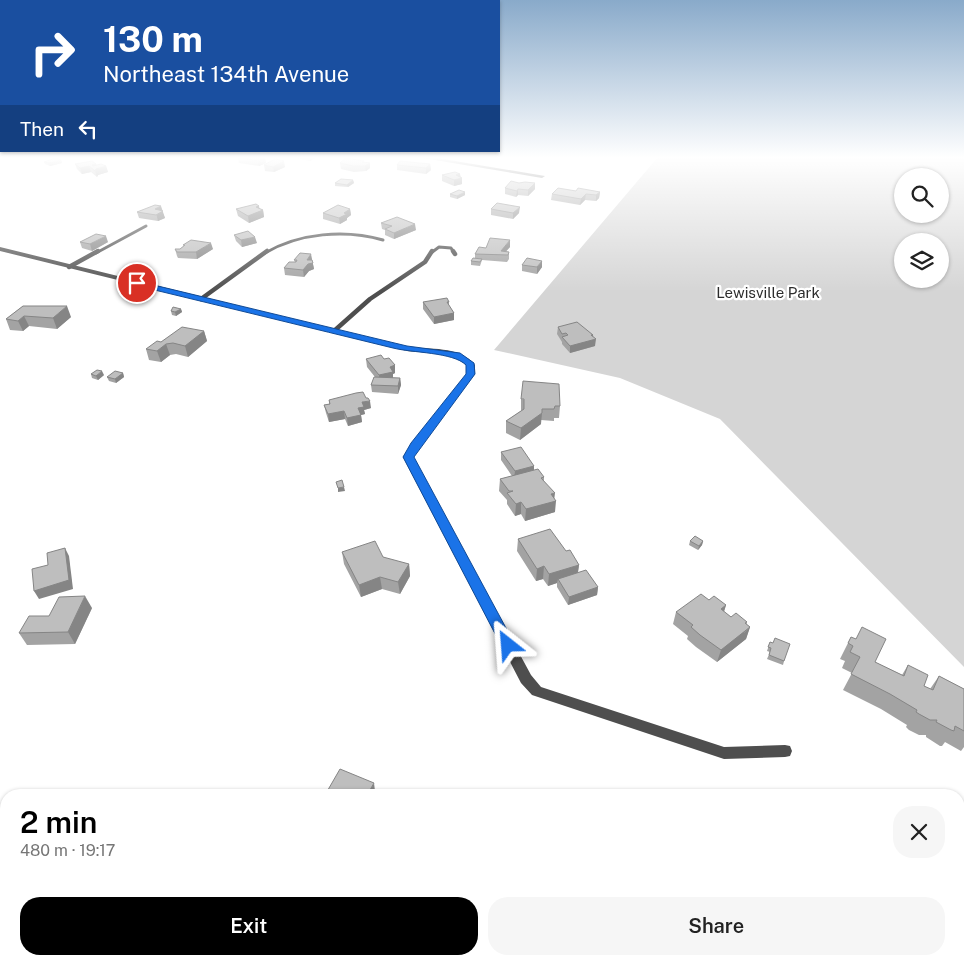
<!DOCTYPE html>
<html lang="en">
<head>
<meta charset="utf-8">
<style>
	:root { --surface:#fff; --page:#f6f6f6; --text:#222; --muted:#767676; --accent:#000 }
	body { margin:0; font-family:"Public Sans",sans-serif; background:var(--page); color:var(--text); height:100vh; display:flex; flex-direction:column; font-size:19px; white-space:nowrap }
	* { box-sizing:border-box; margin:0 }
	p { font-size:16px; color:var(--muted) }
	.icon { flex:none; width:28px; height:28px; fill:none; stroke:currentColor; stroke-width:2; stroke-linecap:round; stroke-linejoin:round }
	.map { position:relative; flex:1; overflow:hidden }
	.side { position:absolute; left:0px; top:789px; width:965px; height:176px; display:flex; flex-direction:column; background:var(--surface); border-radius:20px 20px 0 0; box-shadow:0 1px 4px #0004 }
	.side>* { flex:none }
	.hud { position:absolute; left:0px; top:0px; width:500px; height:152px; box-shadow:0 1px 4px #0004; background:#1a4fa0; color:#fff; overflow:hidden }
	.controls { position:absolute; left:894px; top:168px; display:grid; gap:10px }
	.controls a { display:grid; place-items:center; width:55px; height:55px; border-radius:50%; background:var(--surface); box-shadow:0 1px 4px #0004; font-size:25px }
	.pin { position:absolute; display:grid; place-items:center; width:42px; height:42px; color:#fff; margin:-21px; border:2px solid #fff; border-radius:50%; box-shadow:0 1px 5px #0007 }
	.me { position:absolute; width:55px; margin:-28px; rotate:332deg; stroke-linejoin:round; filter:drop-shadow(0 0 4px #0008) }
	.turn { display:flex; align-items:center; gap:18px; height:105px; padding:0 20px; font-size:22px }
	.turn .icon { width:65px; height:65px; stroke-width:2.5 }
	.turn b { display:block; font-size:35px; line-height:42px }
	.then { display:flex; align-items:center; height:48px; padding:0 20px; background:#0003; gap:10px; font-size:19px }
	.round { display:grid; place-items:center; flex:none; width:52px; height:52px; border-radius:20px; background:var(--page) }
	.headline { display:flex; align-items:center; justify-content:space-between; height:85px; padding:0 20px }
	h1 { font-size:30px; font-weight:600; line-height:38px; color:var(--accent) }
	.button { display:flex; gap:10px; margin-top:auto; padding:10px 20px }
	.button a { flex:1; height:58px; border-radius:20px; background:var(--accent); color:#fff; font-size:20px; font-weight:600; line-height:58px; text-align:center }
	.button a+a { background:var(--page); color:var(--text) }
	.map>svg:first-child { display:block }
	.green { fill:#d5d5d5; fill-rule:evenodd }
	.lines { fill:none; stroke-linecap:round; stroke-linejoin:round }
	.service-far1 { stroke:#4e4e4e; stroke-width:3 }
	.service { stroke:#4e4e4e; stroke-width:4.5 }
	.minor { fill:#4e4e4e; fill-rule:evenodd }
	.wall { fill:#a3a3a3 }
	.shaded-wall { fill:#858585 }
	.building { fill:#bebebe; stroke:#858585 }
	.route { fill:#1a73e8; stroke:#114b97 }
	.labels { text-anchor:middle; dominant-baseline:central; stroke-width:4.5; stroke-linejoin:round; paint-order:stroke }
	.far-park-label { font-size:15px; fill:#2c2c2c; stroke:#fff }
</style>
</head>
<body>
<div class="map">
<svg width="964" height="964" viewBox="0 0 964 964">
	<rect width="100%" height="100%" fill="#fff"/>
	<path class="green" d="M658,157H964V667L720,419L620,378L494,350ZM902,176H940V214H902ZM902,241H940V279H902Z"/>
	<g class="lines">
		<g class="service-far1">
			<polyline points="96,253 146,226"/>
			<path d="M265,253C299,233 345,229 383,240"/>
			<polyline points="431,253 439,247 451,248 454,253"/>
		</g>
		<g class="service">
			<polyline points="453,251 455,254"/>
			<polyline points="69,267 98,251"/>
			<polyline points="201,299 267,251"/>
			<polyline points="334,331 370,299 425,262 432,251"/>
		</g>
		<g class="minor">
			<polygon points="417,157 431,157 545,176 542,178"/>
			<path d="M0,247L407,347C430,350 458,345 475,365V374L419,446L413,457L531,675L541,687L724,747L785,745L790,746L792,751L790,756L785,757L724,759L532,695L521,683L403,457L412,443L467,374V366C451,350 427,354 407,351L0,251Z"/>
		</g>
	</g>
	<g class="wall">
		<polygon points="238,157 265,157 266,163 259,166 239,163"/>
		<polygon points="296,157 317,157 310,161 296,158"/>
		<polygon points="61,160 62,163 50,166 45,164 44,162"/>
		<polygon points="364,162 370,163 370,168 366,171 354,172 341,169 340,163"/>
		<polygon points="75,164 106,166 108,172 98,175 97,177 91,172 82,174 77,169"/>
		<polygon points="430,164 431,170 426,174 397,170 397,165"/>
		<polygon points="264,165 285,167 274,172 265,171"/>
		<polygon points="442,175 460,177 462,178 462,184 454,186 442,181"/>
		<polygon points="353,180 354,183 348,187 335,186 335,183"/>
		<polygon points="505,188 535,189 528,196 518,195 516,197 505,194"/>
		<polygon points="576,191 600,192 599,198 596,201 585,200 580,205 551,200 552,194"/>
		<polygon points="450,194 465,195 457,199 450,197"/>
		<polygon points="236,209 259,209 263,210 264,217 249,223 238,216"/>
		<polygon points="350,209 351,215 347,218 347,220 340,224 323,219 323,213"/>
		<polygon points="491,209 519,213 513,219 491,215"/>
		<polygon points="162,211 165,218 158,221 139,218 137,212"/>
		<polygon points="381,223 416,230 394,239 385,235 385,230 382,229"/>
		<polygon points="234,235 257,243 242,247 236,241"/>
		<polygon points="80,242 108,242 92,251 82,248"/>
		<polygon points="183,245 213,249 197,259 178,258 177,256 175,249 180,249 184,246"/>
		<polygon points="510,247 505,251 509,252 509,259 507,262 482,260 480,266 471,265 471,261 475,258 475,254 486,248"/>
		<polygon points="294,260 312,260 314,269 309,271 304,277 285,275 284,268 295,262"/>
		<polygon points="522,265 542,267 537,274 522,271"/>
		<polygon points="423,302 449,302 449,306 454,313 454,320 434,324 423,309"/>
		<polygon points="23,306 71,317 57,329 29,326 23,331 10,330 6,319"/>
		<polygon points="181,309 182,312 176,316 172,315 171,311"/>
		<polygon points="558,327 593,335 595,346 570,353 562,344 562,342 557,334"/>
		<polygon points="204,331 207,341 188,357 176,354 170,355 161,362 149,360 146,349 161,342"/>
		<polygon points="366,359 384,359 395,365 395,373 393,374 393,378 400,378 401,385 398,394 372,392 371,385 375,377 367,367"/>
		<polygon points="123,373 124,377 116,383 109,381 107,377"/>
		<polygon points="91,374 104,375 98,380 92,378"/>
		<polygon points="521,399 560,406 559,418 554,418 554,421 541,420 541,424 520,440 506,433 506,421 522,410 521,410"/>
		<polygon points="329,400 371,408 364,410 365,414 361,415 362,422 348,426 345,419 329,422 326,413 324,405 329,404"/>
		<polygon points="501,452 534,466 534,470 544,477 544,481 554,498 555,512 525,521 521,514 515,516 507,504 507,500 499,491 500,479 512,476 501,460"/>
		<polygon points="518,539 566,551 579,565 578,573 598,587 597,595 568,605 557,587 557,583 548,586 543,579 536,581 517,551"/>
		<polygon points="690,541 703,541 702,545 698,550 689,545"/>
		<polygon points="342,552 409,564 410,576 400,594 382,589 361,597 344,564"/>
		<polygon points="709,600 726,605 724,612 731,617 746,624 750,627 746,639 717,662 696,647 687,639 688,636 673,624 676,612"/>
		<polygon points="92,608 75,644 27,645 19,633 49,616"/>
		<polygon points="851,637 875,662 902,675 908,665 924,686 930,689 939,676 964,689 964,747 961,751 945,742 942,746 940,746 926,737 926,735 919,735 909,730 906,727 907,725 881,709 843,690 852,673 842,668 845,661 840,659"/>
		<polygon points="770,642 784,661 783,665 767,659 770,652 767,651"/>
	</g>
	<g class="shaded-wall">
		<polygon points="265,157 266,163 259,166 258,161"/>
		<polygon points="310,157 317,157 310,161"/>
		<polygon points="61,160 62,163 50,166 49,163"/>
		<polygon points="284,161 285,167 274,172 273,167"/>
		<polygon points="370,163 370,168 366,171 365,166"/>
		<polygon points="96,164 98,169 106,166 108,172 98,175 97,177 95,171 92,165"/>
		<polygon points="430,164 431,170 426,174 426,168"/>
		<polygon points="89,166 91,172 82,174 80,168"/>
		<polygon points="460,174 461,178 462,178 462,184 454,186 454,180 456,175"/>
		<polygon points="353,180 354,183 348,187 347,185"/>
		<polygon points="535,183 535,189 528,196 528,190"/>
		<polygon points="518,189 518,195 516,197 517,191"/>
		<polygon points="465,192 465,195 457,199 457,196"/>
		<polygon points="600,192 599,198 596,201 596,195"/>
		<polygon points="586,194 585,200 580,205 581,199"/>
		<polygon points="161,206 165,218 158,221 155,209"/>
		<polygon points="259,206 260,211 263,210 264,217 249,223 248,216 256,207"/>
		<polygon points="520,207 519,213 513,219 513,213"/>
		<polygon points="350,209 351,215 347,218 347,220 340,224 339,218 344,213"/>
		<polygon points="415,224 416,230 394,239 394,233"/>
		<polygon points="106,236 108,242 92,251 90,244"/>
		<polygon points="255,237 257,243 242,247 241,240"/>
		<polygon points="510,240 510,247 503,255 501,251"/>
		<polygon points="211,243 213,249 197,259 196,252"/>
		<polygon points="311,254 314,269 309,271 304,277 303,270 307,260"/>
		<polygon points="542,261 542,267 537,274 537,267"/>
		<polygon points="67,306 71,317 57,329 53,318"/>
		<polygon points="181,309 182,312 176,316 175,312"/>
		<polygon points="454,313 454,320 434,324 434,317"/>
		<polygon points="24,316 29,326 23,331 18,321"/>
		<polygon points="204,331 207,341 188,357 185,346"/>
		<polygon points="591,335 593,335 593,340 596,339 595,346 570,353 570,346"/>
		<polygon points="166,344 170,355 161,362 157,351"/>
		<polygon points="395,365 395,373 393,374 393,379 380,383 379,375 390,367"/>
		<polygon points="102,371 104,375 98,380 96,376"/>
		<polygon points="123,373 124,377 116,383 115,379"/>
		<polygon points="400,378 401,385 398,394 398,386"/>
		<polygon points="370,401 371,408 364,410 365,414 361,415 362,422 348,426 347,418 358,408 362,402"/>
		<polygon points="344,411 345,419 329,422 328,414"/>
		<polygon points="542,413 541,424 520,440 521,428"/>
		<polygon points="534,466 534,474 514,479 515,471"/>
		<polygon points="344,487 345,491 338,492 338,488"/>
		<polygon points="555,493 554,501 556,501 555,512 525,521 526,509 551,494"/>
		<polygon points="521,502 521,514 515,516 516,504"/>
		<polygon points="703,541 702,545 698,550 699,546"/>
		<polygon points="65,548 69,556 73,589 39,599 34,591"/>
		<polygon points="409,564 410,576 400,594 398,582"/>
		<polygon points="579,565 577,577 558,579 557,583 548,586 549,574"/>
		<polygon points="544,566 543,579 536,581 537,569"/>
		<polygon points="380,577 382,589 361,597 359,585"/>
		<polygon points="598,587 597,595 568,605 569,597"/>
		<polygon points="85,596 92,608 75,644 68,632"/>
		<polygon points="726,605 722,617 721,609"/>
		<polygon points="747,622 744,633 750,627 746,639 717,662 721,650"/>
		<polygon points="374,783 375,791 373,795 367,795"/>
	</g>
	<g class="building">
		<polygon points="238,157 265,157 258,161"/>
		<polygon points="55,158 61,160 49,163 44,162"/>
		<polygon points="346,158 364,161 362,162 370,163 365,166 353,166 340,163"/>
		<polygon points="275,159 284,161 273,167 264,165"/>
		<polygon points="92,161 96,164 92,165 93,166 101,164 106,166 96,169 95,171 89,166 80,168 75,164"/>
		<polygon points="400,161 430,164 426,168 397,165"/>
		<polygon points="455,172 460,174 456,175 462,178 454,180 442,175"/>
		<polygon points="341,179 353,180 347,185 335,183"/>
		<polygon points="511,181 519,183 525,182 535,183 528,190 518,189 517,191 505,188"/>
		<polygon points="558,188 576,191 578,188 600,192 596,195 586,194 581,199 552,194"/>
		<polygon points="459,190 465,192 457,196 450,194"/>
		<polygon points="497,203 520,207 513,213 491,209"/>
		<polygon points="256,204 259,206 256,207 263,210 248,216 236,209"/>
		<polygon points="155,205 161,206 155,209 163,211 156,215 137,212"/>
		<polygon points="338,205 350,209 344,213 347,214 339,218 323,213"/>
		<polygon points="397,217 415,224 394,233 385,229 392,226 381,223"/>
		<polygon points="248,231 255,237 241,240 234,235"/>
		<polygon points="96,234 106,236 90,244 80,242"/>
		<polygon points="490,238 510,240 501,251 509,252 508,255 475,254 479,247 486,248"/>
		<polygon points="191,240 211,243 196,252 177,252 175,249 180,249 185,245 183,245"/>
		<polygon points="300,253 311,254 307,260 312,260 313,263 308,264 303,270 284,268 289,262 296,262 297,260 294,260"/>
		<polygon points="473,258 482,259 480,262 471,261"/>
		<polygon points="527,258 542,261 537,267 522,265"/>
		<polygon points="447,298 449,302 447,302 454,313 434,317 423,302"/>
		<polygon points="23,306 67,306 53,318 24,316 18,321 6,319"/>
		<polygon points="173,307 181,309 175,312 171,311"/>
		<polygon points="577,322 593,335 591,335 596,339 570,346 562,337 568,335 566,333 562,334 558,327"/>
		<polygon points="182,327 204,331 185,346 173,343 166,344 157,351 146,349 157,341 161,342"/>
		<polygon points="381,355 384,359 389,358 395,365 390,367 393,372 379,375 366,359"/>
		<polygon points="97,370 102,371 96,376 91,374"/>
		<polygon points="115,371 123,373 115,379 107,377"/>
		<polygon points="374,377 400,378 398,386 371,385"/>
		<polygon points="523,381 559,384 560,406 555,406 554,409 542,409 542,413 521,428 506,421 524,409 524,399 521,399"/>
		<polygon points="363,392 366,398 368,398 370,401 362,402 364,407 358,408 361,415 347,418 344,411 328,414 324,405 330,404 329,400 356,393"/>
		<polygon points="521,447 534,466 515,471 501,452"/>
		<polygon points="538,469 544,477 541,478 555,493 551,494 556,501 526,509 521,502 516,504 507,493 513,491 509,491 500,479"/>
		<polygon points="342,480 344,487 338,488 336,482"/>
		<polygon points="550,529 566,551 570,550 579,565 549,574 544,566 537,569 518,539"/>
		<polygon points="695,536 703,541 699,546 690,541"/>
		<polygon points="375,541 383,557 409,564 398,582 380,577 359,585 342,552"/>
		<polygon points="65,548 69,580 34,591 32,569 48,565 47,553"/>
		<polygon points="586,570 598,587 569,597 558,579"/>
		<polygon points="701,594 709,600 714,596 726,605 721,609 731,617 736,613 747,622 745,623 750,627 721,650 700,635 691,627 693,625 676,612"/>
		<polygon points="85,596 68,632 19,633 29,616 49,616 59,597"/>
		<polygon points="862,627 886,639 875,662 904,676 908,665 928,675 924,686 933,690 939,676 964,689 964,731 955,726 954,731 951,730 936,722 937,720 930,720 919,714 916,712 917,710 890,694 851,674 860,657 850,652 853,646 848,643 851,637 856,639"/>
		<polygon points="775,638 790,644 784,661 769,655 771,648 768,647 770,642 773,643"/>
		<polygon points="340,769 374,783 367,795 325,795"/>
		<polygon points="6,856 6,867 0,863"/>
	</g>
	<linearGradient id="sky" x2="0" y2="1"><stop stop-color="#89aaca"/><stop offset="0.54" stop-color="#fff"/><stop offset="1" stop-color="#fff" stop-opacity="0"/></linearGradient>
	<rect width="964" height="292" fill="url(#sky)"/>
	<path class="route" d="M137,281L407,346L460,353L474,363L475,374L414,457L513,641L515,645L513,649L508,651L503,649L403,457L411,443L466,374V365C453,352 412,353 393,348C307,327 221,306 134,285V282Z"/>
	<g class="labels">
		<g class="far-park-label">
			<text x="768" y="292">Lewisville Park</text>
		</g>
	</g>
</svg>
<div class="controls">
<a><svg class="icon" aria-label="search" viewBox="0 0 24 24"><circle cx="10" cy="10" r="6"/><path d="M15 15l6 6"/></svg></a>
<a><svg class="icon" aria-label="layers" viewBox="0 0 24 24"><path d="M12 4l9 5-9 5-9-5zM3 14l9 5 9-5"/></svg></a>
</div>
<div class="pin" style="left:137px;top:283px;background:#d93025"><svg class="icon" aria-label="arrive" viewBox="0 0 24 24"><path d="M6 21V4h12l-3 4 3 4H6"/></svg></div>
<svg class="me" style="left:508px;top:645px" viewBox="-20 -20 40 40"><path d="M0-17L14 15 0 8-14 15z" fill="#1a73e8" stroke="#fff" stroke-width="4"/></svg>
<div class="hud">
<div class="turn"><svg class="icon" aria-label="right" viewBox="0 0 24 24"><path d="M7 20v-9h11M14 6l5 5-5 5"/></svg><div><b>130 m</b>Northeast 134th Avenue</div></div>
<div class="then">Then<svg class="icon" aria-label="left" viewBox="0 0 24 24"><path d="M17 20v-9H6M10 6l-5 5 5 5"/></svg></div>
</div>
<section class="side">
<div class="headline"><div><h1>2 min</h1><p>480 m · 19:17</p></div><a class="round"><svg class="icon" aria-label="close" viewBox="0 0 24 24"><path d="M6 6l12 12M18 6L6 18"/></svg></a></div>
<div class="button"><a>Exit</a><a>Share</a></div>
</section>
</div>
</body>
</html>
